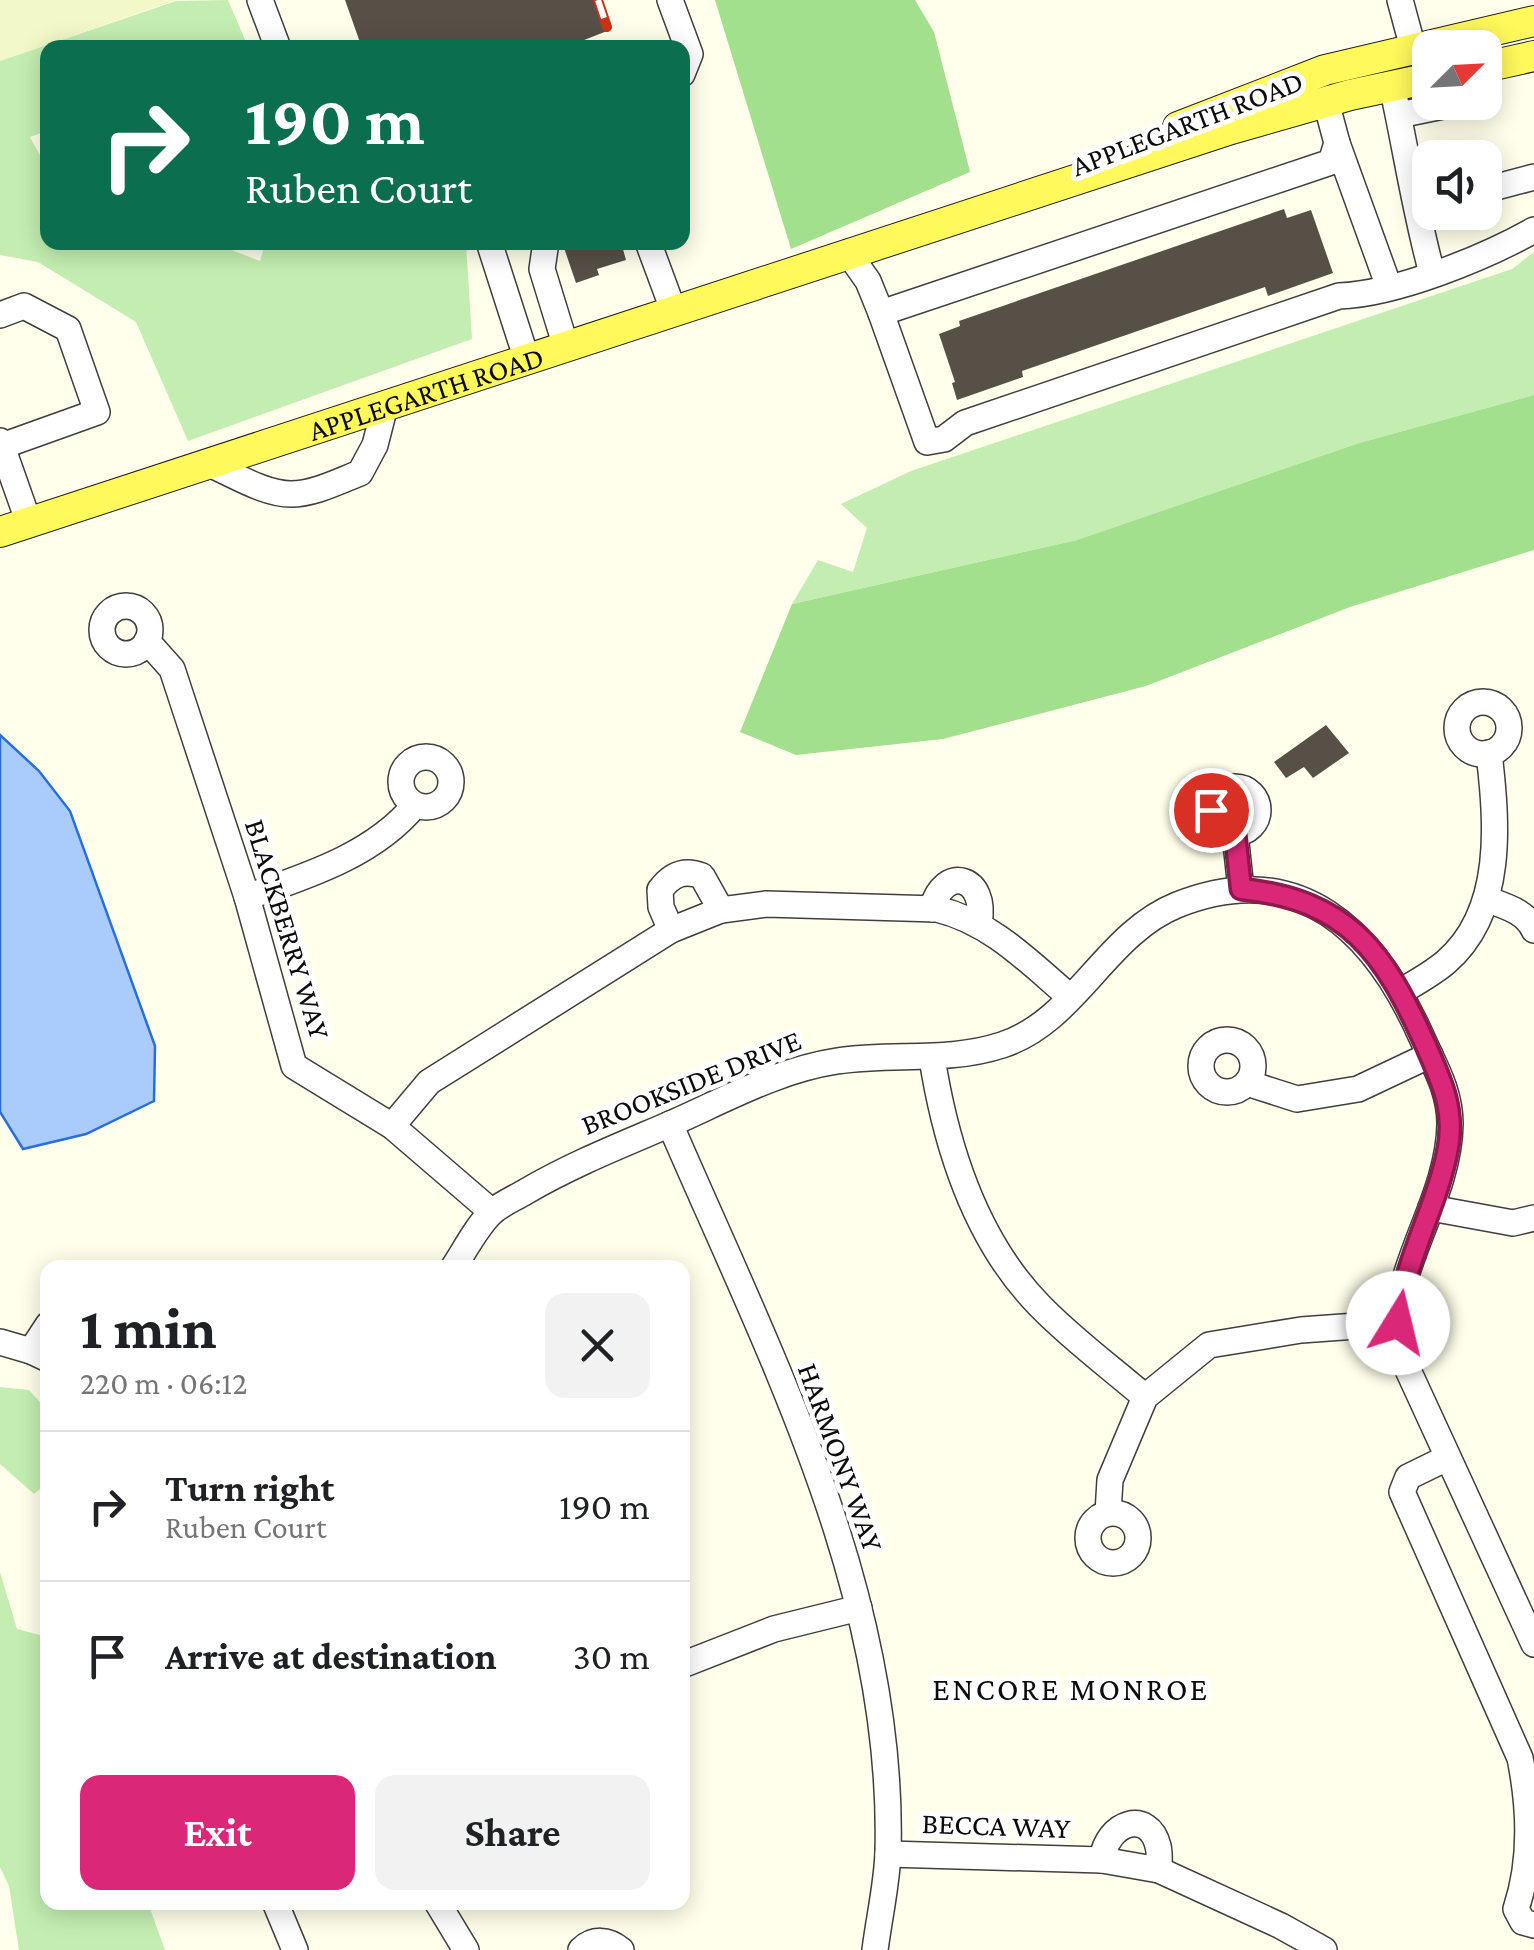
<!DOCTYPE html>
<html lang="en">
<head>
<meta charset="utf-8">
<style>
	:root { --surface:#fff; --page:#f2f2f2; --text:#202124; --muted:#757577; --line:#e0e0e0; --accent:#db2777 }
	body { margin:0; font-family:"Crimson Pro",serif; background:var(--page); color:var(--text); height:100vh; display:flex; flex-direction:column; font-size:38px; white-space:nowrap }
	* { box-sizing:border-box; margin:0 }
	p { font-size:32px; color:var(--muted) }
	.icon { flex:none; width:55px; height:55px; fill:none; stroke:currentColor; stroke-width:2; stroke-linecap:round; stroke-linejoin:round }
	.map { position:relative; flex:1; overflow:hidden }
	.details { position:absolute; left:40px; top:1260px; width:650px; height:650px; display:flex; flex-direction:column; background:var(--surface); border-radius:20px; box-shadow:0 5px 25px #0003 }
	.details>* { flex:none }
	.top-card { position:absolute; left:40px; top:40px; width:650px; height:210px; border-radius:20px; box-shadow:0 5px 25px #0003; background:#0b6e4f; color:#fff; overflow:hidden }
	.needle { width:65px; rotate:66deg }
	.tools { position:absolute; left:1412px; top:30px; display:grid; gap:20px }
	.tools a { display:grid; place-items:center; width:90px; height:90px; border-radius:20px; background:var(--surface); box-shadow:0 5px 25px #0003; font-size:50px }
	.pin { position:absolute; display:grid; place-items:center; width:85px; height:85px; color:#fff; margin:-42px; border:5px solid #fff; border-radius:50%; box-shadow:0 2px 10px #0007 }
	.me { position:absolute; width:110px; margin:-55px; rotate:9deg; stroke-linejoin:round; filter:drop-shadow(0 0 8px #0008) }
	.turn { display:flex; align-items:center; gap:35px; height:210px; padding:0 40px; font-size:45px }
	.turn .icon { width:130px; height:130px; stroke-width:2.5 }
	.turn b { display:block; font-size:70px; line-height:85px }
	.round { display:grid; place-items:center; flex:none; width:105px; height:105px; border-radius:20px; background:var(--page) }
	.head { display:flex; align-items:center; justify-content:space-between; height:170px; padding:0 40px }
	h1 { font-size:60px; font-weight:700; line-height:75px }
	.primary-button { display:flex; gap:20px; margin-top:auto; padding:20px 40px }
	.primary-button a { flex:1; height:115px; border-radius:20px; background:var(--accent); color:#fff; font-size:40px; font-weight:700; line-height:115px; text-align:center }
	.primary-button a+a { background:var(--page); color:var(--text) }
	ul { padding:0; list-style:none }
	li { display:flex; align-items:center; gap:30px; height:150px; padding:0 40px; border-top:2px solid var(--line) }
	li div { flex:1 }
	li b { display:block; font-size:38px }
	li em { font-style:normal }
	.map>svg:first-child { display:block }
	.farmland { fill:#f2f8c8 }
	.green { fill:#c4eeb1 }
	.forest { fill:#a2e08e }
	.water { fill:#aaccfd; stroke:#296fdb; stroke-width:2.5 }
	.building { fill:#565047 }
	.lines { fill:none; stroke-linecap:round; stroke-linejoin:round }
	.minor-casing { stroke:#3f3f3f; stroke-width:28 }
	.major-casing { stroke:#1d1d1d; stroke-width:32 }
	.minor { stroke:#fff; stroke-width:25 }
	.major { stroke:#fff95b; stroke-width:30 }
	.rail-casing { stroke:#ca3316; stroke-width:10 }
	.rail { stroke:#fff; stroke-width:6; stroke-dasharray:19; stroke-linecap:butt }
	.route-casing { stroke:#8e194d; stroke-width:25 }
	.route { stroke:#db2777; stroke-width:18 }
	.labels { text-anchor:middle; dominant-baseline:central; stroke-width:10; stroke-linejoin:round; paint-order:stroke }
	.street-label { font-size:30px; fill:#0c0c0c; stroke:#fff }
	.neighbourhood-label { font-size:32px; letter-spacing:2.5px; fill:#0c0c0c; stroke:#fff }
</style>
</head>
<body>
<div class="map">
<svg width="1534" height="1950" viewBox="0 0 1534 1950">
	<rect width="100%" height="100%" fill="#ffffeb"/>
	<polygon class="farmland" points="0,0 176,0 0,61"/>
	<g class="green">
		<polygon points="228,0 248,47 48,48 47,131 30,137 47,168 48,242 213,243 260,261 265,243 466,243 472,339 188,441 136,322 38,262 0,255 0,61 176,1"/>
		<polygon points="1534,252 1534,395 1359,443 1077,540 792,604 818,560 853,572 867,528 841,504 911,471 1512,269"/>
		<polygon points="0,1387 29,1390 47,1410 47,1483 34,1494 0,1464"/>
		<polygon points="0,1572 17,1629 47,1637 48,1902 148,1903 165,1950 19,1950 9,1886 0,1867"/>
	</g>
	<g class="forest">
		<polygon points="715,0 915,0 934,32 970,172 791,249"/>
		<polygon points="1534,395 1534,550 1350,607 1146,686 943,739 796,755 740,732 792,604 1077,540 1359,443"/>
	</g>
	<polygon class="water" points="0,735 39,771 70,811 155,1046 154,1101 86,1134 23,1149 0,1112"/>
	<g class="building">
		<polygon points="345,0 596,0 607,31 564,48 362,48"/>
		<polygon points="1284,209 1287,218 1311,210 1333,273 1268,296 1265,287 1022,371 1023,377 957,400 952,383 955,382 939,334 960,326 959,321"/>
		<polygon points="562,242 621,242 626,260 597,269 599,275 576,283"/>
		<polygon points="1326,725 1349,753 1313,778 1304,767 1286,778 1274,762"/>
	</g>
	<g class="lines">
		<g class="minor-casing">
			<g id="minor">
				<polyline points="260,0 278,48"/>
				<polyline points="670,0 690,54 682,74"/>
				<polyline points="1400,0 1413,48"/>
				<path d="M1392,86C1406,149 1415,212 1432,273"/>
				<path d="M1326,102L1337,143L1331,162L881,313L927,442L944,439L965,423L1339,296C1396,294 1484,258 1534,230"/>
				<polyline points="1399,115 1453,104"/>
				<polyline points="1337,143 1389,287"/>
				<polyline points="1485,190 1534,177"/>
				<polyline points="489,242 527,360"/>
				<polyline points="546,242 542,269 566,347"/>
				<polyline points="648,242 674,312"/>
				<polyline points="849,254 868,281 881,313"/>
				<polyline points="0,315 24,306 68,329 97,412 2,446"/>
				<polyline points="0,441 29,523"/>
				<path d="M209,464C233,474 264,494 291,494C314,494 339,481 360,473L375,445L385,406"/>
				<circle cx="126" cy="630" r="24"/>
				<polyline points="147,641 172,669 247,897 294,1066 392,1126 492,1212"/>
				<circle cx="1483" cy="728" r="26"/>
				<circle cx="426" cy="782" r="25"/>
				<circle cx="1235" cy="810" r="23"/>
				<polyline points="1235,834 1241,889"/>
				<path d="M247,897C307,876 374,855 415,805"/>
				<path d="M1486,899C1504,906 1526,911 1534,930"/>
				<path d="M932,909C944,863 988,877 979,923"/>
				<path d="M671,930L661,907L660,890C672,874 684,869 702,876L721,910"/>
				<path d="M1400,992C1415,983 1432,974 1446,962C1505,911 1497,822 1489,753"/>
				<circle cx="1227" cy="1066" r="26"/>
				<path d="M932,1058C946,1147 975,1240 1040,1306C1072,1339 1110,1367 1145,1397"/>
				<polyline points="1247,1083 1297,1099 1358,1089 1430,1055"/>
				<path d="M670,1124C770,1356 895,1593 888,1852C887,1884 879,1918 875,1950"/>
				<path d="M392,1126L429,1082L671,930L721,910L766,904L937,909C991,922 1029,962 1070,997"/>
				<polyline points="1431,1208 1513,1223 1534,1218"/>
				<path d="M453,1268C465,1250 477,1226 492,1212C501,1204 515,1198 525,1192C571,1165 619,1146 668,1125C723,1101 777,1070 837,1061C893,1052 947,1063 1002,1045C1076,1021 1105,934 1177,905C1300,856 1375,932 1422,1038C1435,1067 1450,1091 1450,1124C1449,1185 1413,1239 1400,1297L1398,1323L1408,1370L1534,1644"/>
				<polyline points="0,1342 31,1351 48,1359"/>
				<polyline points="31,1351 48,1325"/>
				<path d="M1447,1458L1408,1477L1402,1492L1520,1758C1530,1808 1532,1861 1516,1909L1523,1922L1534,1925"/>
				<polyline points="1108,1513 1110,1480 1145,1397 1209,1345 1301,1330 1398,1323"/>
				<circle cx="1113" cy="1538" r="25"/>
				<polyline points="682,1665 774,1629 859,1608"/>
				<polyline points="888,1854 1102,1860 1159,1870 1281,1926 1324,1950"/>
				<path d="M1102,1860C1107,1821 1149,1809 1158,1846C1160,1853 1159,1863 1159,1870"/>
				<polyline points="275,1902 295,1950"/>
				<polyline points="437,1902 466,1950"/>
				<path d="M581,1950C593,1938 608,1939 621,1950"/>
			</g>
		</g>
		<g class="major-casing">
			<g id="major">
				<polyline points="1485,67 1534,56"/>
				<polyline points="1178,127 1325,70 1534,21"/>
				<path id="s1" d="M0,532L1231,129L1350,95L1430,78"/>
			</g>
		</g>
		<use href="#minor" class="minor"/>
		<use href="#major" class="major"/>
		<g class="rail-casing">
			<polyline id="rail" points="598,0 607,27"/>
		</g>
		<use href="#rail" class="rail"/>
	</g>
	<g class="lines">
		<g class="route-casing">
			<path id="route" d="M1211,810L1218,827L1235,834L1241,889C1349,900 1384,952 1426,1046C1441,1080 1455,1109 1448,1148C1437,1208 1403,1261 1398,1323"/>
		</g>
		<use href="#route" class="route"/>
	</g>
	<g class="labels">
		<g class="street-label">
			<text transform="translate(1187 123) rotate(-21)">APPLEGARTH ROAD</text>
			<text stroke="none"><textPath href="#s1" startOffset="448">APPLEGARTH ROAD</textPath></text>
			<text transform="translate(288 929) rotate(73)">BLACKBERRY WAY</text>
			<text transform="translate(691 1082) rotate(-22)">BROOKSIDE DRIVE</text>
			<text transform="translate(841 1457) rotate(70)">HARMONY WAY</text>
			<text transform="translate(996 1825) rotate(2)">BECCA WAY</text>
		</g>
		<g class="neighbourhood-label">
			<text x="1071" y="1689">ENCORE MONROE</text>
		</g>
	</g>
</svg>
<div class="tools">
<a><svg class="needle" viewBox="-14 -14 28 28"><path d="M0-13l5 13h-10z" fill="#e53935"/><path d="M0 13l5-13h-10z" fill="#757577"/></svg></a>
<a><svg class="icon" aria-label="sound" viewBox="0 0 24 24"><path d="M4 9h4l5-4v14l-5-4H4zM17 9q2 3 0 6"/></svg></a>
</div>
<div class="pin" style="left:1211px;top:810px;background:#d93025"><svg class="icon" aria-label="arrive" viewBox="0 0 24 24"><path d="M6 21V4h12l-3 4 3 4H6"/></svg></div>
<svg class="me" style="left:1398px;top:1323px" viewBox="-20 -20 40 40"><circle r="19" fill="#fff"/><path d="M0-13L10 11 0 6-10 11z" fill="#db2777"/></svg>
<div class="top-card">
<div class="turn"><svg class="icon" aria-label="right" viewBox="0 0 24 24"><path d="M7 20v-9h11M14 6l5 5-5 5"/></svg><div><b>190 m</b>Ruben Court</div></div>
</div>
<section class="details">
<div class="head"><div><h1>1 min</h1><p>220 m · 06:12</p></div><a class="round"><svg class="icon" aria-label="close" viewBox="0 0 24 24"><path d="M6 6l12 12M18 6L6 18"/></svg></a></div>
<ul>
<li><svg class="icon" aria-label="right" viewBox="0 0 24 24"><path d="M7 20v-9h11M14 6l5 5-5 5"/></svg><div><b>Turn right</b><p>Ruben Court</p></div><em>190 m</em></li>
<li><svg class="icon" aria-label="arrive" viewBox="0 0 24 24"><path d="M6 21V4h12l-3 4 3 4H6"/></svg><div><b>Arrive at destination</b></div><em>30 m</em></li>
</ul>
<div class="primary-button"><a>Exit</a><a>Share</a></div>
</section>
</div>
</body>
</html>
